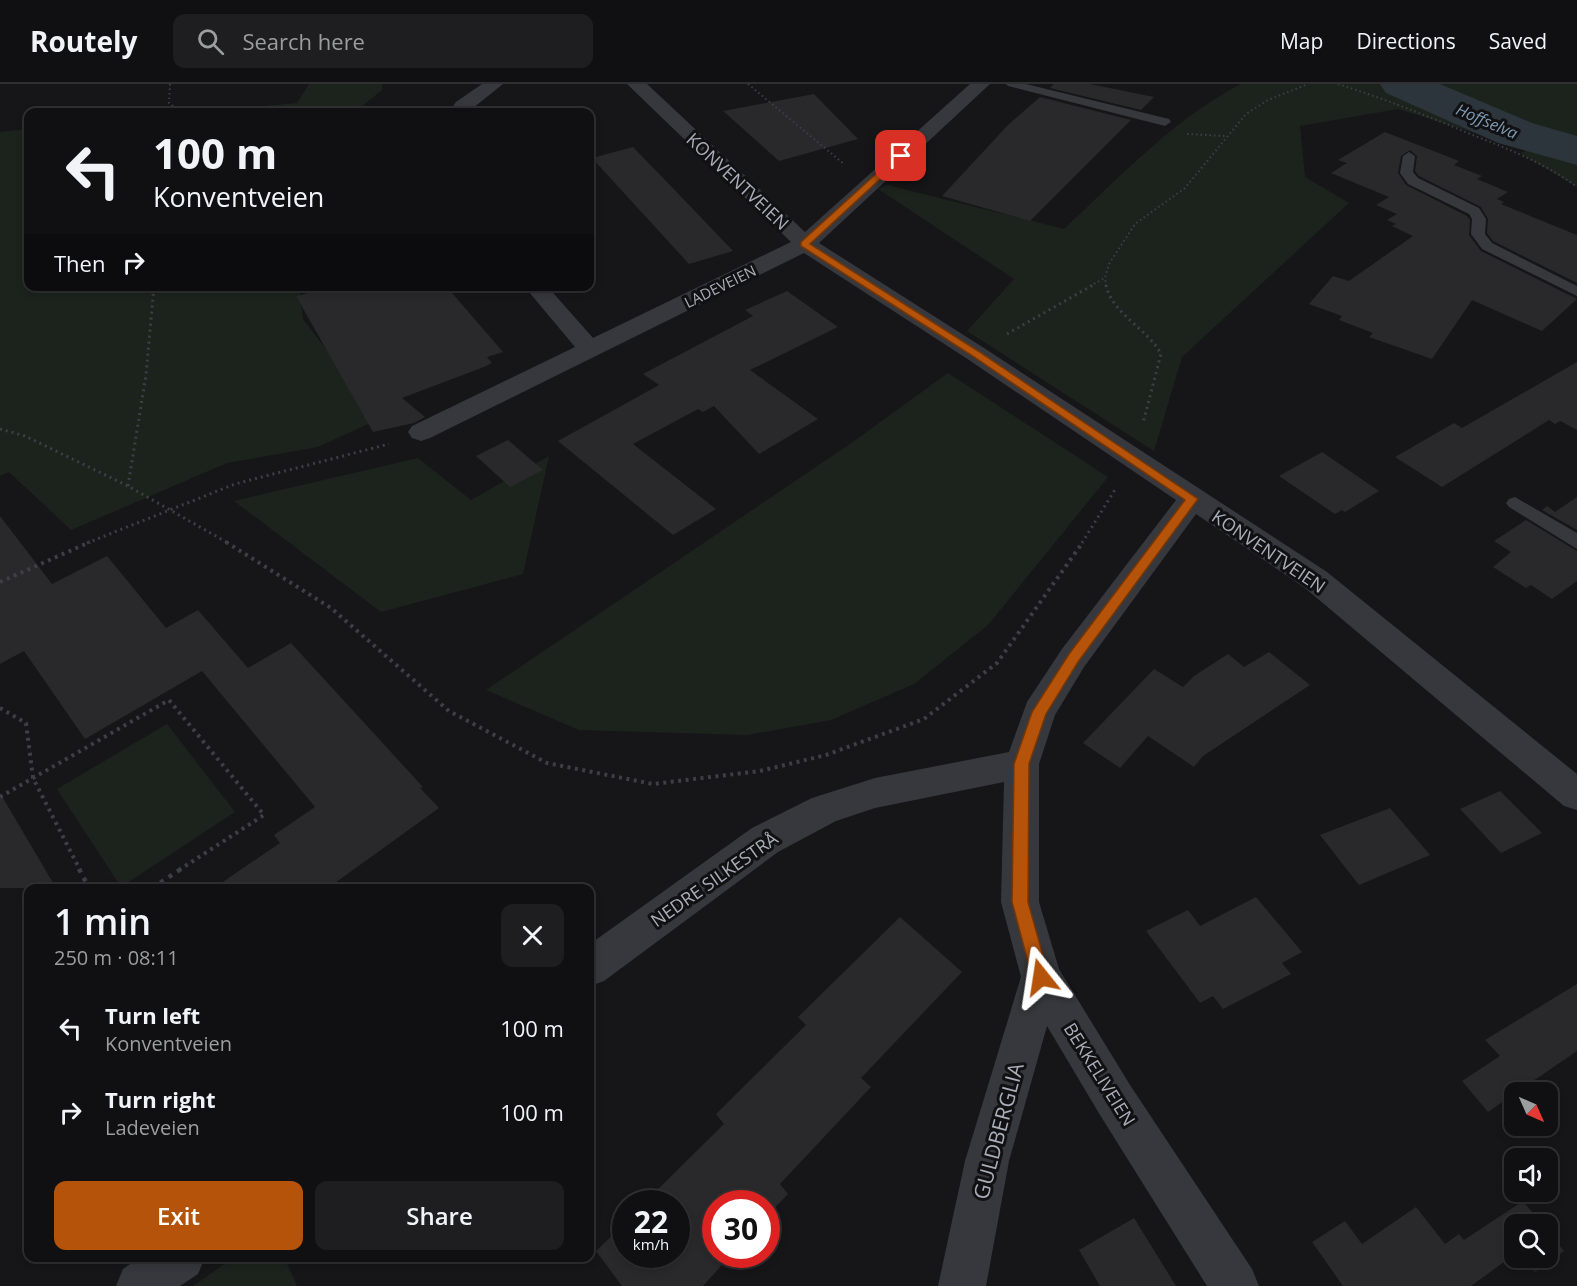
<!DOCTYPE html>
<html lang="en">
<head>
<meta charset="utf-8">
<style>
	:root { --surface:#101012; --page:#1e1e20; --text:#f1f3f6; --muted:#9c9d9f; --line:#303032; --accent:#b45309 }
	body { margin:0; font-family:"Open Sans",sans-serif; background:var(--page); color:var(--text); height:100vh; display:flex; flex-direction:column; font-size:22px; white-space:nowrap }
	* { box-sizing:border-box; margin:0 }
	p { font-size:20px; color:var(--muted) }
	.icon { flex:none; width:33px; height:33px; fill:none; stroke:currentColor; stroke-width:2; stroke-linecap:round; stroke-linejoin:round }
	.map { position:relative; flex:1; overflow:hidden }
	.panel { position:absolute; left:24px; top:800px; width:570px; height:378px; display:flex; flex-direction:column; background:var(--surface); border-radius:12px; box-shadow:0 3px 9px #0003,0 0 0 2px var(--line) }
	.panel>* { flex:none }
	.banner { position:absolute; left:24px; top:24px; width:570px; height:183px; border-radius:12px; box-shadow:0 3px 9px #0003,0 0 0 2px var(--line); background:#101012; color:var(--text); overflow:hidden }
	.needle { width:39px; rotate:135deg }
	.controls { position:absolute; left:1504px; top:998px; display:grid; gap:12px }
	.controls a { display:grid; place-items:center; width:54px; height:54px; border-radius:12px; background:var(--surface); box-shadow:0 3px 9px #0003,0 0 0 2px var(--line); font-size:30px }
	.speed { position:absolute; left:612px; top:1106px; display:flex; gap:12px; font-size:30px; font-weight:700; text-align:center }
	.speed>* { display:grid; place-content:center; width:78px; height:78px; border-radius:50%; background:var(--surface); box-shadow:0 3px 9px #0003,0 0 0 2px var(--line); line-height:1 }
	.speed small { font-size:15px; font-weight:400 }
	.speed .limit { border:9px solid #d22; background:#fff; color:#111 }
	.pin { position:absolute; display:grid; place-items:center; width:51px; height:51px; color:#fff; margin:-26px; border-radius:12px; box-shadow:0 3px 9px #0006 }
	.me { position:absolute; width:66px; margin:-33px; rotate:345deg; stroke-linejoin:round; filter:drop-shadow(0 0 4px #0008) }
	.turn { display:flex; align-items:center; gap:21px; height:126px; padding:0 30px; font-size:27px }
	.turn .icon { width:78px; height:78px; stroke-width:2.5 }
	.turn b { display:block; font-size:42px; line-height:51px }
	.then { display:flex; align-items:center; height:57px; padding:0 30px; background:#0003; gap:12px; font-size:22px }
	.round { display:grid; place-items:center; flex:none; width:63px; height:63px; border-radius:12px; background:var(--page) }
	.summary { display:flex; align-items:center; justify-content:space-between; height:102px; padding:0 30px }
	h1 { font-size:36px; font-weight:600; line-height:45px }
	.button { display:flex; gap:12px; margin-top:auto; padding:12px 30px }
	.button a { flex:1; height:69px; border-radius:12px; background:var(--accent); color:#fff; font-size:24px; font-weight:600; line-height:69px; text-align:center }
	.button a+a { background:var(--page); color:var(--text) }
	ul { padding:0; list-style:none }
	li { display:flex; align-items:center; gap:18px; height:84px; padding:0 30px }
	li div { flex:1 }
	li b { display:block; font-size:22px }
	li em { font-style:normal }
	header { display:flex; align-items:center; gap:36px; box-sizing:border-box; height:84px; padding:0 30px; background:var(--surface); border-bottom:2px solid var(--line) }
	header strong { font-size:28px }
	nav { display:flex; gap:33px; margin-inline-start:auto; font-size:21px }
	.search { width:420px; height:54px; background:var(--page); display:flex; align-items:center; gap:15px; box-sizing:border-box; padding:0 21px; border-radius:12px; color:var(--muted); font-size:22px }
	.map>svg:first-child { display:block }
	.green { fill:#1c231d }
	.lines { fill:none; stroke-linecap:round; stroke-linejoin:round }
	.river { fill:#2c353c; fill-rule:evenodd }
	.building { fill:#29292c }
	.path-far3 { stroke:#3d3f44; stroke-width:2; stroke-dasharray:1.5 3; stroke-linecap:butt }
	.path-far2 { stroke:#3d3f44; stroke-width:3; stroke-dasharray:2 4; stroke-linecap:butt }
	.path-far1 { stroke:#3d3f44; stroke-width:4; stroke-dasharray:3 4.5; stroke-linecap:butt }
	.path { stroke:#3d3f44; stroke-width:4.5; stroke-dasharray:4 6; stroke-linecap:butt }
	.service { fill:#37383d; fill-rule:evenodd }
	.minor { fill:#37383d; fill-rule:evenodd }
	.route { fill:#b45309; stroke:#753606; stroke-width:1.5 }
	.labels { text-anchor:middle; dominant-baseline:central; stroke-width:6; stroke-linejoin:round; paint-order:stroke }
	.far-street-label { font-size:15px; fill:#a8adb8; stroke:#111113 }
	.far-water-label { font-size:16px; font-style:italic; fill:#7f9bb3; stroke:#111113 }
	.street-label { font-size:18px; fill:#a8adb8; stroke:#111113 }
	.near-street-label { font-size:21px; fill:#a8adb8; stroke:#111113 }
</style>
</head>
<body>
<header>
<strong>Routely</strong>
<div class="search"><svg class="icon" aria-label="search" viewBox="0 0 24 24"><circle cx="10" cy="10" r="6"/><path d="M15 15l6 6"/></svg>Search here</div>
<nav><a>Map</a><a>Directions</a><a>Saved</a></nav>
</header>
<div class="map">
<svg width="1577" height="1202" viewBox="0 0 1577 1202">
	<rect width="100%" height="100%" fill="#161618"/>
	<g class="green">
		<polygon points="309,0 382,0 382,6 355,28 198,28 297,19"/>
		<path d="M1241,0H1577V103L1520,69L1537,63L1478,50L1398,25L1300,42L1305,93L1349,119L1182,273L1154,367L967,247L1014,195L878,105L887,101L1064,145C1120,93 1173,35 1241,0Z"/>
		<polygon points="28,45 28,202 299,203 303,235 379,335 318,363 227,379 71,446 9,388 0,392 0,48"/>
		<polygon points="948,289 1108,393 988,541 914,600 831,636 748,651 579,646 486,606 850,360"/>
		<polygon points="549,372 523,490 381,528 234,417 418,374 471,416"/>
		<polygon points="167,640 235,728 121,803 57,705"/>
		<polygon points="235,1173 284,1173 297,1202 193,1202"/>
	</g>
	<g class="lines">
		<polygon class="river" points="1380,0 1440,0 1532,39 1577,52 1577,81 1498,59 1386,9"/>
	</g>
	<g class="building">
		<polygon points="1054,0 1090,0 1154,13 1141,26 1050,4"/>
		<polygon points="814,10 858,55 779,77 723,27"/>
		<polygon points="1040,13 1131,36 1030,137 942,112 1008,41"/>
		<polygon points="1385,48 1459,77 1454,81 1482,92 1477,95 1508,108 1497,115 1504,118 1501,120 1577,151 1577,199 1493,157 1487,149 1488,135 1481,123 1419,92 1415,87 1417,72 1410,66 1401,72 1398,89 1406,101 1467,132 1470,136 1469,151 1481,167 1577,215 1542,247 1472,216 1432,275 1369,253 1373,249 1339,236 1342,232 1309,220 1333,192 1349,197 1413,152 1392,142 1396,140 1387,136 1397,130 1376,121 1389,113 1331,89 1347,79 1338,76"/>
		<polygon points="633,63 691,123 733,167 689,180 592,74"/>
		<polygon points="336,202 446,202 503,268 487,273 492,279 484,283 402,314 425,333 414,339 373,348 296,212"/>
		<polygon points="787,207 838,243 750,286 818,335 759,370 714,322 703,328 698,325 633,360 716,425 673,451 558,357 659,301 643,290 753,232 745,226"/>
		<polygon points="1577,278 1577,346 1560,337 1555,340 1549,336 1442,403 1395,373 1454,339 1462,344"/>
		<polygon points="508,356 543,386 510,403 476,372"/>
		<polygon points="1322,368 1379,407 1345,428 1342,426 1335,430 1279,392"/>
		<polygon points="1577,413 1577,446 1542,426 1547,422 1555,428"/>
		<polygon points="0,432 52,500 107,472 166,544 198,526 248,584 291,559 423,703 420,704 439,724 328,804 214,804 280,759 274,751 315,723 202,587 85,655 24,567 0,580"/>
		<polygon points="1526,436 1577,467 1577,497 1552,515 1531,501 1526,504 1493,483 1511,468 1494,457"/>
		<polygon points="1269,568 1310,601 1203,672 1194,683 1148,652 1120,684 1083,659 1154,585 1183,603 1194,592 1228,570 1244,583"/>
		<polygon points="1500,707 1542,749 1501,769 1460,725"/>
		<polygon points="0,709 56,804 0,804"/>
		<polygon points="1390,724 1430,771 1359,801 1320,751"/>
		<polygon points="1256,813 1302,868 1282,879 1291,890 1223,925 1213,912 1200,919 1146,847 1188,826 1200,842"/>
		<polygon points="900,833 962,888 861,994 871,1003 780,1100 788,1110 766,1133 766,1119 716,1119 716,1170 732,1170 703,1202 622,1202 596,1167 626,1138 626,1170 676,1170 676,1119 644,1119 724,1040 716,1030 806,941 798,933"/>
		<polygon points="1577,900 1577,967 1488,1028 1462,997 1500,972 1485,956"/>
		<polygon points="1523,1117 1542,1140 1515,1140 1515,1170 1471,1202 1343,1202 1312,1158 1345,1137 1362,1160 1416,1123 1445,1160 1459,1150 1464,1156"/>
		<polygon points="1134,1134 1176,1202 1100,1202 1079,1166"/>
		<polygon points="1548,1147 1564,1167 1535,1188 1523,1173 1548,1173"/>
	</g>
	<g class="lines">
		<g class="path-far3">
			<polyline points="170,0 169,19 176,24 203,26 201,28"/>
			<polyline points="748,0 844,80"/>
			<path d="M1338,0C1385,15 1430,33 1475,52C1511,66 1546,80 1577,103"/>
			<polyline points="1187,50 1225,52"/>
			<polyline points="1090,202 1105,194"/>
			<polyline points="1106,202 1105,194 1109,180 1135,140 1185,104 1246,30 1268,16 1308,0"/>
		</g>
		<g class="path-far2">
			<path d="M1106,201C1112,230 1148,245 1161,270L1143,339"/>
			<polyline points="1007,250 1093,201"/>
			<polyline points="0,345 25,352 128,402 228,459"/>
			<polyline points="128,402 146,291 154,202"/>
			<polyline points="87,459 235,400 389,360"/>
			<polyline points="1082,459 1116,404"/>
		</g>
		<g class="path-far1">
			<polyline points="226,458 331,524 449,627 547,679 653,700 760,687 826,671 924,635 997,579 1083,458"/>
			<polyline points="0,498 90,458"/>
			<polyline points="0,624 26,639 33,694 80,786"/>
			<polyline points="0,713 169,616 264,731 179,786"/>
		</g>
		<g class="path">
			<polyline points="79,785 89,804"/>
			<polyline points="152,804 181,785"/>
		</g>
		<g class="service">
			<polygon points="1006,0 1026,0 1169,35 1171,38 1165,42 1008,2"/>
			<polygon points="1409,68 1415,72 1413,88 1418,94 1479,124 1486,135 1485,150 1492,159 1577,202 1577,212 1482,165 1471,150 1472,135 1469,130 1408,100 1400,89 1403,72"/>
			<polygon points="1515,413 1577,449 1577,465 1509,423 1506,419 1509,415"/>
		</g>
		<g class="minor">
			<polygon points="482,0 503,0 468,28 449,28 456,18"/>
			<polygon points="627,0 647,0 805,148 970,0 990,0 819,159 984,264 1327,488 1577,690 1577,726 1564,722 1305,504 1196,430 1084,583 1055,631 1039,680 1039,818 1059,885 1130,1001 1252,1185 1259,1202 1207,1202 1100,1031 1047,942 1009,1077 986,1202 938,1202 965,1077 1021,893 1001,818 1004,698 875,724 836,737 778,768 604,897 590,902 590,860 752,744 812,714 875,694 1009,668 1027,618 1062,565 1176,416 966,274 804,169 430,354 421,357 412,354 408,348 412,342 575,263 524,202 547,202 593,254 791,158"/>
			<polygon points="140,1173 205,1173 198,1190 180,1202 116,1202 123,1185"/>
		</g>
	</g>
	<polygon class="route" points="898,70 905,72 810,160 978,267 1198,415 1078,578 1046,630 1029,680 1028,818 1049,893 1046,899 1041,901 1035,899 1032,893 1012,818 1014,680 1032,628 1069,570 1185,416 971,271 801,162 801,158"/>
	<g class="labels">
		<g class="far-street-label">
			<text transform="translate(720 202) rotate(-26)">LADEVEIEN</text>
		</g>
		<g class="far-water-label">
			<text transform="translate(1487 37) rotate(23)">Hoffselva</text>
		</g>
		<g class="street-label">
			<text transform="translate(738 97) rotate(43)">KONVENTVEIEN</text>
			<text transform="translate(1269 467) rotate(34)">KONVENTVEIEN</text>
			<text transform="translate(714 795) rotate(-35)">NEDRE SILKESTRÅ</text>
			<text transform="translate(1100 990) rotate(58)">BEKKELIVEIEN</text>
		</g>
		<g class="near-street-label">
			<text transform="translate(998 1047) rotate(-75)">GULDBERGLIA</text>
		</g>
	</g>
</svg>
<div class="controls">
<a><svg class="needle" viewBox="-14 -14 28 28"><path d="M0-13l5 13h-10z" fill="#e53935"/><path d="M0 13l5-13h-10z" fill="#9c9d9f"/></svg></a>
<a><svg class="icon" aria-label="sound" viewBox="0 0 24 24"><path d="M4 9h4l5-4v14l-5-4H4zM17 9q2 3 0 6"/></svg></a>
<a><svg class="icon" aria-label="search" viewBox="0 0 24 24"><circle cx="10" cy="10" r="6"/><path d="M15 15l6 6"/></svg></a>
</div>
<div class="speed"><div>22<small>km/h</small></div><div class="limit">30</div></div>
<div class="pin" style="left:901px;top:72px;background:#d93025"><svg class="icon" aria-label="arrive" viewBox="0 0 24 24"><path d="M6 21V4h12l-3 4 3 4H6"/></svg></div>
<svg class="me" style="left:1041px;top:893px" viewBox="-20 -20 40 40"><path d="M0-17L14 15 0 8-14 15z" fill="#b45309" stroke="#fff" stroke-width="4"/></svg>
<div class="banner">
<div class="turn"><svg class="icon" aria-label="left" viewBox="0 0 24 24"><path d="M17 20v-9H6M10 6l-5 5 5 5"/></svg><div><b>100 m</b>Konventveien</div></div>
<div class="then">Then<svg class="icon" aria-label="right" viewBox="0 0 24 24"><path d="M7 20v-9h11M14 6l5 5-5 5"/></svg></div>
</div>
<section class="panel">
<div class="summary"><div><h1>1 min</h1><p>250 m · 08:11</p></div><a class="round"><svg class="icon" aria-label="close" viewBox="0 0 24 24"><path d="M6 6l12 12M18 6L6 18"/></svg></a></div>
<ul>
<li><svg class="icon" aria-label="left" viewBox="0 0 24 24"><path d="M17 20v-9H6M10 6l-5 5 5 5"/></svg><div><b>Turn left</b><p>Konventveien</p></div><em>100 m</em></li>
<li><svg class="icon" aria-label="right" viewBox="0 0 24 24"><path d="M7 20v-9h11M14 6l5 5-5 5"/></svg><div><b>Turn right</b><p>Ladeveien</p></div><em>100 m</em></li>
</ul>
<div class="button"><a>Exit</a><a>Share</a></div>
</section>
</div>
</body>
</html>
